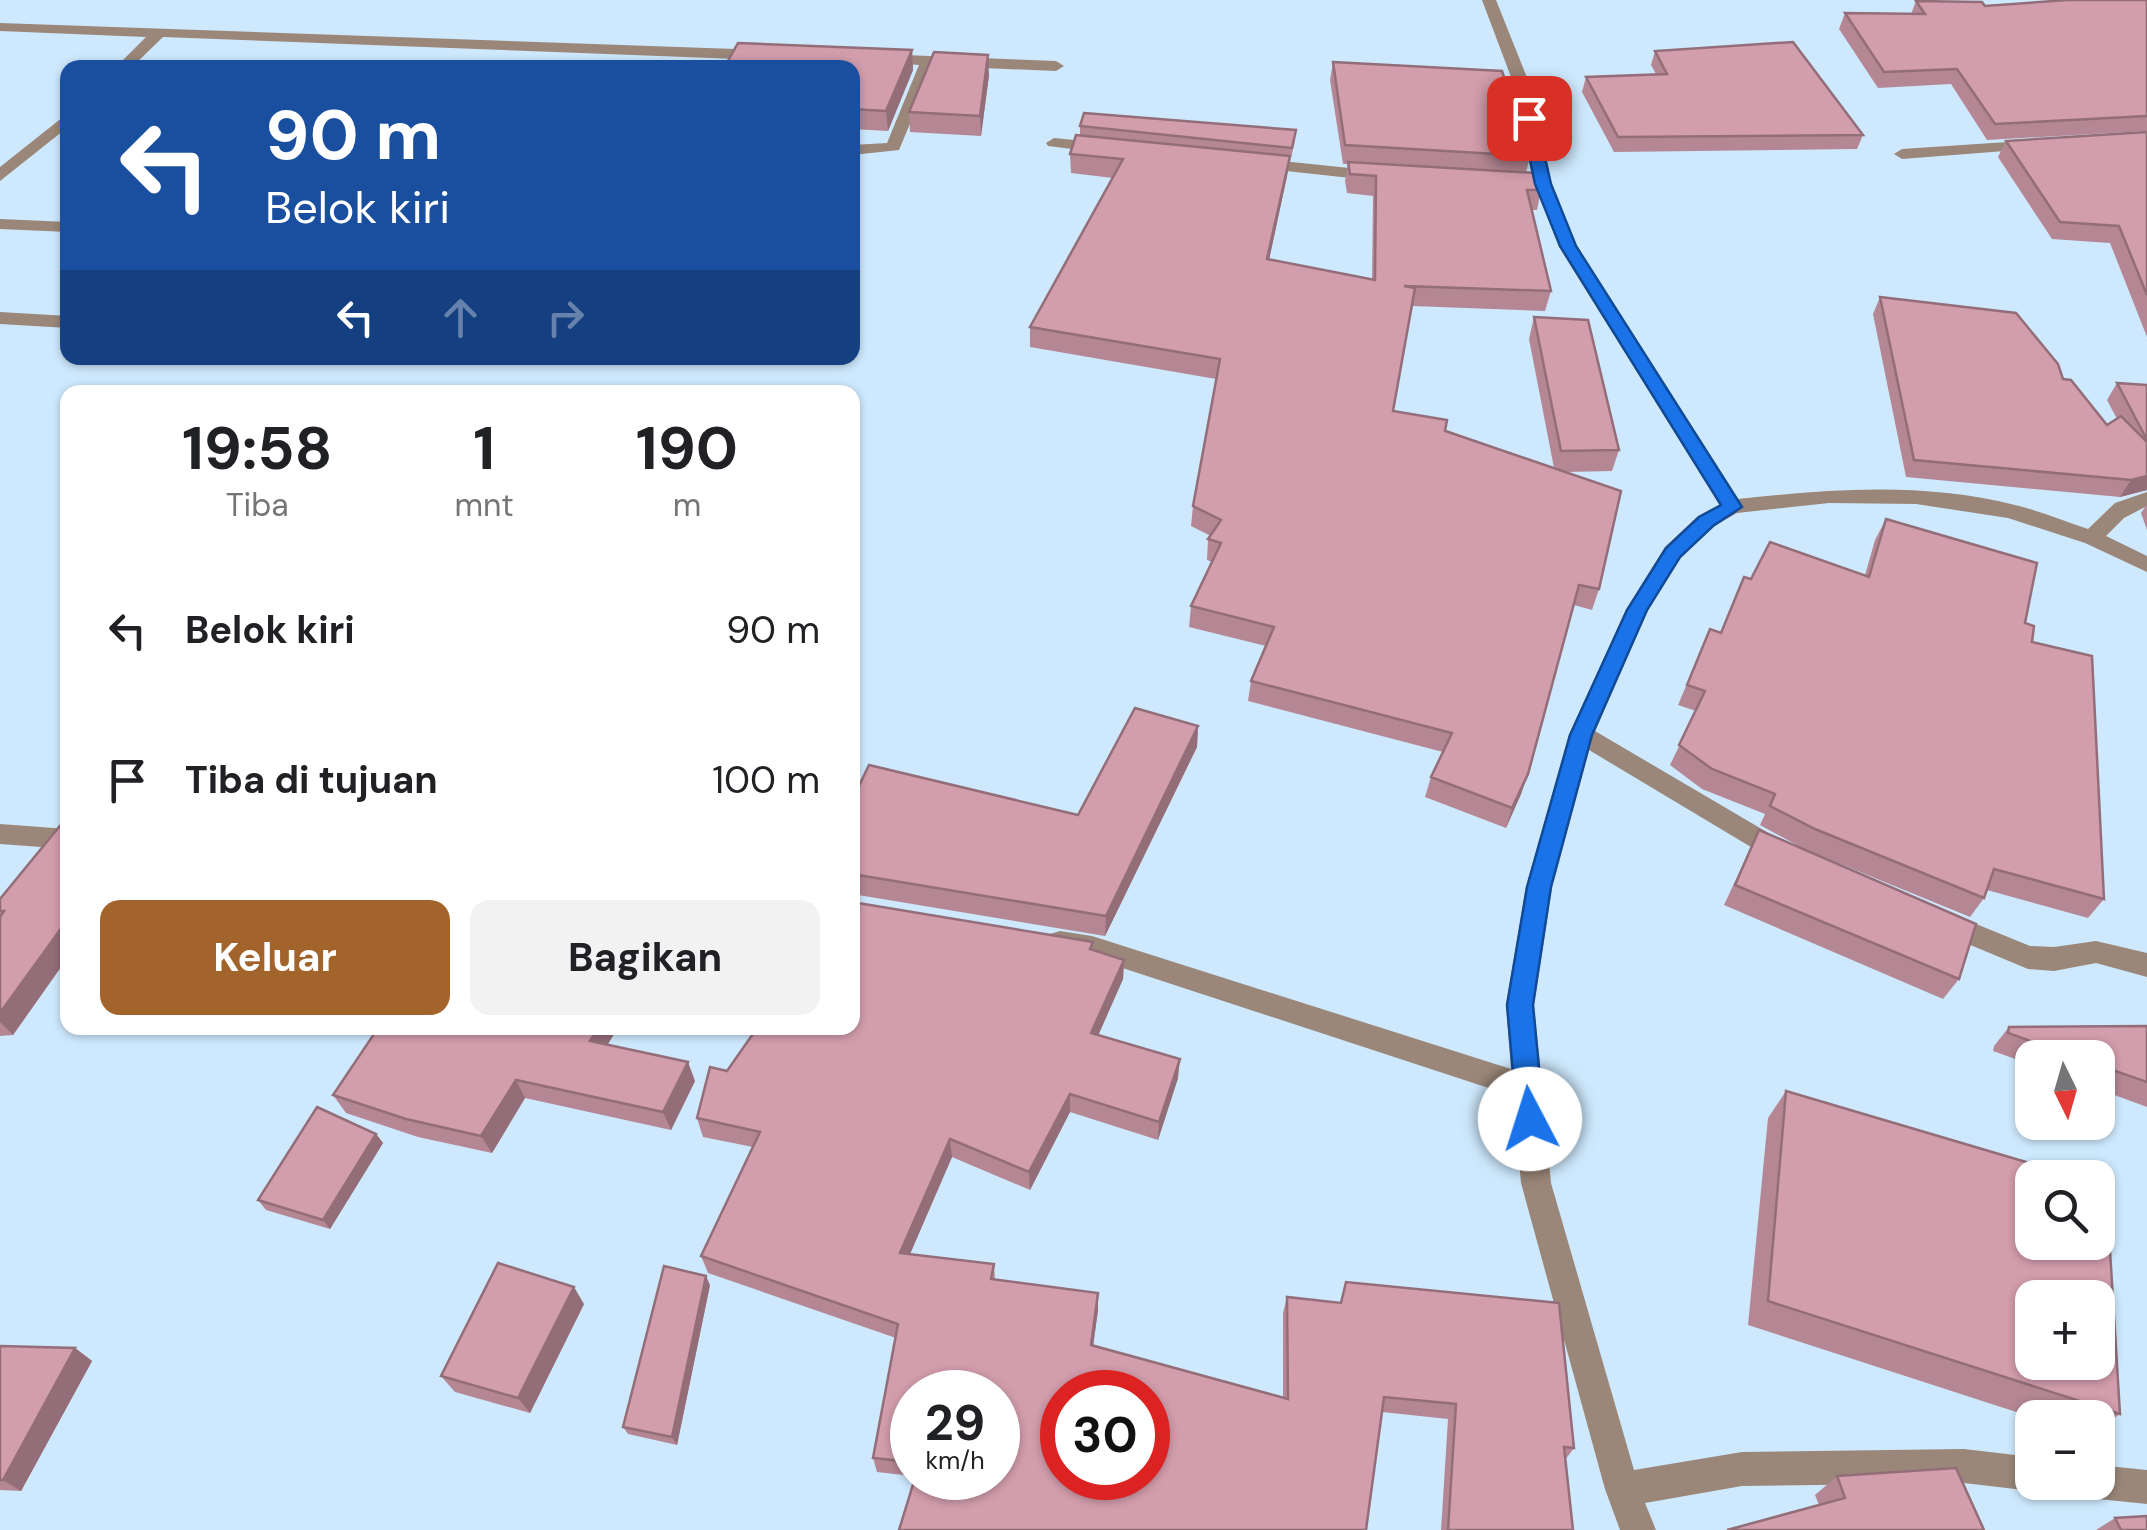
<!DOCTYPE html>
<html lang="id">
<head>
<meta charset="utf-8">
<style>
	:root { --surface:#fff; --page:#f2f2f2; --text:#202124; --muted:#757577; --accent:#a3642c }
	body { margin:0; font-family:"DM Sans",sans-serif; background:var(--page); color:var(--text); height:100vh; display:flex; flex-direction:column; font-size:38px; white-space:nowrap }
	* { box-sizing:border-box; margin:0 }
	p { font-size:32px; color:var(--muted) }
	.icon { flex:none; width:55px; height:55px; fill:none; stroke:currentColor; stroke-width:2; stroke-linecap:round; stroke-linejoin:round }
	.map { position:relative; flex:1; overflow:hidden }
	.side { position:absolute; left:60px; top:385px; width:800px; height:650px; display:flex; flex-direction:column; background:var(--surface); border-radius:20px; box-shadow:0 2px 8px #0004 }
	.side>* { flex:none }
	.hud { position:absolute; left:60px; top:60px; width:800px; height:305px; border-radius:20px; box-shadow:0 2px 8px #0004; background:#1a4fa0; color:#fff; overflow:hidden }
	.needle { width:65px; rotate:175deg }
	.buttons { position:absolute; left:2015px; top:1040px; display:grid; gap:20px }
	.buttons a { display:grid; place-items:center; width:100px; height:100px; border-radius:20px; background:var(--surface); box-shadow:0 2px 8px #0004; font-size:50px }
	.speed { position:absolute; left:890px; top:1370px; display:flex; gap:20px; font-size:50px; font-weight:700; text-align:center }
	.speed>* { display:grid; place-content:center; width:130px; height:130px; border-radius:50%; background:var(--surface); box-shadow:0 2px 8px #0004; line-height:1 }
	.speed small { font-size:25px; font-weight:400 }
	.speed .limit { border:15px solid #d22; background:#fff; color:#111 }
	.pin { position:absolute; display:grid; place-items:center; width:85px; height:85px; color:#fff; margin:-42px; border-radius:20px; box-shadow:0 5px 15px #0006 }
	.me { position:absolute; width:110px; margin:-55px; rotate:355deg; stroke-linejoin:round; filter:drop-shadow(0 0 8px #0008) }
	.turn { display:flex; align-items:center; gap:35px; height:210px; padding:0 40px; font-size:45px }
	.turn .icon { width:130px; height:130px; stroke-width:2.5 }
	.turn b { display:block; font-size:70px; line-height:85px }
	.lanes { display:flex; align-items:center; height:95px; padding:0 40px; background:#0003; justify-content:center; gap:50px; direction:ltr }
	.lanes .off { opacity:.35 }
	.eta { display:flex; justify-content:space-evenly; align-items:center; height:170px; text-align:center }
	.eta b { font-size:60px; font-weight:700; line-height:70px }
	.button { display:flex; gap:20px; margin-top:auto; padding:20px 40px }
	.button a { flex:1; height:115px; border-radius:20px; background:var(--accent); color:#fff; font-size:40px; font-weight:700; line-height:115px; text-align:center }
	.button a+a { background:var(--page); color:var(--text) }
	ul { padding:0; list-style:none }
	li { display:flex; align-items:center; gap:30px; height:150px; padding:0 40px }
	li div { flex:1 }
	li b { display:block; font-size:38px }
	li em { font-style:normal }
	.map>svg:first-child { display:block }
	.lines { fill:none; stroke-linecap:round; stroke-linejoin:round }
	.minor { fill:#9a8779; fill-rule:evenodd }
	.wall { fill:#b58794 }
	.shaded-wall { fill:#936e78 }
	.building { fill:#d29dac; stroke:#936e78; stroke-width:2.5; fill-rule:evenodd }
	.route { fill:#1a73e8; stroke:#114b97; stroke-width:2.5 }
</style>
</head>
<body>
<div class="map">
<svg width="2147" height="1530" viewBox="0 0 2147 1530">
	<rect width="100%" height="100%" fill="#cee9fe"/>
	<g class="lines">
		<g class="minor">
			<path d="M1482,0H1496L1530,85L1551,184L1577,247L1738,499C1830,489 1924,482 2015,505C2040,511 2064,521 2088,529L2115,503L2147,492V506L2124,518L2106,536L2147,556V572L2085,543L2008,518L1916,504L1829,503L1737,513L1714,526L1681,557L1648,610L1595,731L1794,848L1798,855L1794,862L1785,865L1776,862L1589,750L1552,887L1534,1005L1551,1183L1634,1470L1742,1452L1964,1449L2032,1457V1482H2046L2032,1491L1964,1483L1742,1486L1645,1503L1656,1530H1620L1605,1489L1521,1183L1513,1096L1092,958L1050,950L1046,942L1050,934L1060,931L1092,936L1511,1069L1506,1005L1526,887L1569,735L1626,610L1665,547L1698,516L1720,505L1559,247L1535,184L1514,85Z"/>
			<polygon points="0,23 764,50 772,55 764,60 163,37 131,68 115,68 146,37 0,31"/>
			<polygon points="879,54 1056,61 1064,66 1056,71 934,66 899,150 852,155 852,145 887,143 919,65 874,62 871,59"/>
			<polygon points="68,113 68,127 0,181 0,167"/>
			<polygon points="1054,138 1105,143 1113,148 1105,153 1048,146 1046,143"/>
			<polygon points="2037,140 2043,142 2043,148 1902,159 1894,154 1902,149"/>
			<polygon points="1254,158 1378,171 1386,176 1378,181 1248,167 1248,159"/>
			<polygon points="0,219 68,222 68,232 0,229"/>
			<polygon points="0,312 68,316 68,328 0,324"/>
			<polygon points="0,824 68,829 68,849 0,844"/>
			<polygon points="1942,910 2030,946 2054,947 2096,941 2147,953 2147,977 2096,963 2054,971 2028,969 1932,929 1928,921 1932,913"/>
			<polygon points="2098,1465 2147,1470 2147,1504 2098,1499 2086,1494 2081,1482 2098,1482"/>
		</g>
	</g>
	<g class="wall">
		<polygon points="2147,0 2147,131 1987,140 1951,84 1878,88 1839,29 1845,13 1911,14 1916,1 1985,6"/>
		<polygon points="912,50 913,70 888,131 852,129 852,68"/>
		<polygon points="1655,51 1863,135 1857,149 1614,152 1582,92 1586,77 1656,74 1651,65"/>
		<polygon points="1333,62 1530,156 1526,173 1541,190 1537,210 1531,210 1551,291 1545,311 1412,306 1393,411 1554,468 1529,339 1534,317 1619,450 1612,471 1566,472 1599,589 1592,610 1574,605 1521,794 1506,828 1425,797 1431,777 1443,752 1248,701 1251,681 1266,646 1189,627 1191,606 1212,562 1207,560 1208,539 1211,536 1191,526 1193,506 1216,379 1030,347 1030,327 1113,178 1071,173 1070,154 1080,135 1080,126 1295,141 1291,158 1289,158 1287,176 1269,259 1372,280 1373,196 1347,193 1345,181 1348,164 1343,164 1330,80"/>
		<polygon points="989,75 981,136 910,132 909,112"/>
		<polygon points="2147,132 2147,337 2110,243 2052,239 1998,157 2006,141"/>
		<polygon points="1880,297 2063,379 2107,425 2117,419 2107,400 2117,383 2147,385 2147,490 2120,497 1906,477 1873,314"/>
		<polygon points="2147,504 2147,530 2141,513"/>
		<polygon points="1886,519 2025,623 2104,899 2088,918 1987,890 1984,898 1970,917 1804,849 1760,825 1765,814 1702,789 1670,765 1696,711 1678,705 1710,629 1720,633 1865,575 1875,540"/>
		<polygon points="1198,726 1197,747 1105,936 852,894 852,786 1078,815"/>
		<polygon points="68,816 68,957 13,1035 0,1036 0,899"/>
		<polygon points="1759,830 1959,979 1943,999 1724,905"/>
		<polygon points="1093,950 1124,960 1123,979 1098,1035 1178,1078 1158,1140 1070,1112 1030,1190 952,1157 910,1254 994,1264 995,1279 1098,1310 1093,1346 1283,1398 1283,1313 1287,1297 1340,1303 1346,1282 1574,1448 1565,1460 1573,1530 1441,1530 1448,1419 1382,1412 998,1478 912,1392 912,1476 877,1472 873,1458 896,1338 708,1273 701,1256 753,1147 703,1137 697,1118 727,1071"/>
		<polygon points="2147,1026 2147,1107 2098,1089 2098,1058 2032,1058 2032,1065 1993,1051 1994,1046 2009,1027"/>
		<polygon points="607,1045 695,1081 671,1130 525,1098 492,1153 418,1137 346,1113 333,1095"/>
		<polygon points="1786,1091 2120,1414 2098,1429 2098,1418 2035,1418 1748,1325 1768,1118"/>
		<polygon points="376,1134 383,1143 330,1229 266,1210 258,1200"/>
		<polygon points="710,1285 677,1445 628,1434 623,1427"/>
		<polygon points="584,1304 530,1413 455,1392 441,1376"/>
		<polygon points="0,1346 75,1348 92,1361 21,1491 0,1490"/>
		<polygon points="1837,1476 1984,1530 1819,1505 1815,1495"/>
		<polygon points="2115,1518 2147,1530 2096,1530"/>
	</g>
	<g class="shaded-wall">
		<polygon points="912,50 913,70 888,131 886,111"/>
		<polygon points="988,55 989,75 981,136 980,116"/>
		<polygon points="1290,156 1287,176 1265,279 1267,259"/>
		<polygon points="2147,476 2147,490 2120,497 2131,480"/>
		<polygon points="1198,726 1197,747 1105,936 1106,916"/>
		<polygon points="1528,774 1521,794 1506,828 1512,808"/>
		<polygon points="68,919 68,957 13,1035 0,1022 0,1013"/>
		<polygon points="1124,960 1123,979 1091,1052 1091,1033"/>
		<polygon points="598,1028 618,1028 598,1060 590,1041"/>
		<polygon points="1180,1059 1178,1078 1158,1140 1159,1122"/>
		<polygon points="688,1062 695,1081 671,1130 663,1112"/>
		<polygon points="516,1080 525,1098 492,1153 481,1136"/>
		<polygon points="1070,1094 1070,1112 1030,1190 1029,1172"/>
		<polygon points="376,1134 383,1143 330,1229 323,1220"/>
		<polygon points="950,1139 952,1157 903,1270 900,1253"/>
		<polygon points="706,1276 710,1285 677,1445 672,1437"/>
		<polygon points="574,1287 584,1304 530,1413 518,1398"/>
		<polygon points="1098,1293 1098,1310 1091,1361 1091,1345"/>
		<polygon points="75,1348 92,1361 21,1491 3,1480"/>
	</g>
	<g class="building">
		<polygon points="2067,0 2147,0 2147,116 1995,124 1957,69 1884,72 1845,13 1925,14 1916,1 1982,2 1985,6"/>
		<polygon points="1793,42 1863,135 1618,137 1586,77 1667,74 1655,51"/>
		<polygon points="738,43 912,50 886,111 852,109 852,68 724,68"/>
		<polygon points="934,52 988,55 980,116 909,112"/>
		<polygon points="1333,62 1502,71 1530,156 1345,145"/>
		<polygon points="1084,113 1296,130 1292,148 1080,126"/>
		<polygon points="2147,132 2147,295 2119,226 2060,222 2006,141"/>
		<polygon points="1076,135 1290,156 1267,259 1375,280 1376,176 1350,174 1348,162 1536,173 1541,190 1527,190 1551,291 1404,286 1415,288 1393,411 1447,420 1445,431 1621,491 1599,589 1579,585 1528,774 1512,808 1431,777 1452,733 1251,681 1274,627 1191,606 1221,543 1208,539 1221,520 1193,506 1220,359 1030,327 1123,159 1070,154"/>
		<polygon points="1880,297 2016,313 2058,364 2063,379 2071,380 2107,425 2121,416 2147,442 2147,476 2131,480 1914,460"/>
		<polygon points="1534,317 1588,320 1619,450 1561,451"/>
		<polygon points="2117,383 2147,385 2147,440"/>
		<polygon points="1886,519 2037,563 2025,623 2034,626 2032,642 2092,656 2104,899 1994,869 1984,898 1815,829 1770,806 1775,794 1712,769 1679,745 1705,691 1687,685 1710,629 1721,633 1744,577 1751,579 1770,542 1869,577"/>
		<polygon points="1135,708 1198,726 1106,916 852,874 852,786 858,788 869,765 1078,815"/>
		<polygon points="68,816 68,919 0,1013 0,917 4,911 0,911 0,899"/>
		<polygon points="1759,830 1976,924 1959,979 1735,885"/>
		<path d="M852,902L1093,942L1090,949L1124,960L1091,1033L1180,1059L1159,1122L1070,1094L1029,1172L950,1139L900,1253L994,1264L991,1279L1098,1293L1091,1345L1288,1399L1287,1297L1341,1303L1346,1282L1559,1303L1574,1448L1564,1447L1573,1530H1448L1456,1404L1384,1397L1366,1530H899L915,1478H998V1392H912V1462L873,1458L898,1324L701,1256L760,1132L697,1118L710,1067L727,1071L757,1028H852ZM1062,1392H1148V1478H1062Z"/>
		<polygon points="2147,1026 2147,1082 2098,1065 2098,1058 2078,1058 2008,1033 2009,1027"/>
		<polygon points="378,1028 598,1028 590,1041 688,1062 663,1112 516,1080 481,1136 406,1119 333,1095"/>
		<path d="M1786,1091L2080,1178H2032V1242H2098V1183L2106,1185L2120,1414L1768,1301ZM2032,1298H2098V1362H2032Z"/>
		<polygon points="317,1107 376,1134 323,1220 258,1200"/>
		<polygon points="498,1263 574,1287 518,1398 441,1376"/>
		<polygon points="664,1266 706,1276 672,1437 623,1427"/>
		<polygon points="0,1346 75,1348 3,1480 0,1480"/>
		<polygon points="1956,1468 1984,1530 1727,1530 1845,1498 1837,1476"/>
		<polygon points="2147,1516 2147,1530 2121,1530 2115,1518"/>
	</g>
	<polygon class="route" points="1529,114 1536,118 1551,184 1576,246 1742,507 1713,526 1680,557 1647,610 1592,735 1551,887 1533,1005 1544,1119 1540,1128 1530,1132 1521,1128 1517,1119 1507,1005 1527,887 1570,735 1627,610 1666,548 1699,517 1721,505 1560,246 1535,184 1521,118"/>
</svg>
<div class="buttons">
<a><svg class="needle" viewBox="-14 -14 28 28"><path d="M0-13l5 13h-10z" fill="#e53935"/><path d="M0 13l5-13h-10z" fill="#757577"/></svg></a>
<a><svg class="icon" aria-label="search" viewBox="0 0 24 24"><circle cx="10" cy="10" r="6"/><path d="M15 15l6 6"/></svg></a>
<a>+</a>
<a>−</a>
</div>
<div class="speed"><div>29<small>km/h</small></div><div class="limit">30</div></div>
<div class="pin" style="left:1529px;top:118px;background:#d93025"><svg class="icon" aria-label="arrive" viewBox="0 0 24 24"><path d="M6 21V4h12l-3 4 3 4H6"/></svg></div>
<svg class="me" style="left:1530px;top:1119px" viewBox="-20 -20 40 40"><circle r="19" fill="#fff"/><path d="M0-13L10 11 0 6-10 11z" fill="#1a73e8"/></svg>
<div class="hud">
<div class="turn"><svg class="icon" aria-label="left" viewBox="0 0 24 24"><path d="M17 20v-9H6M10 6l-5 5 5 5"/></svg><div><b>90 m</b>Belok kiri</div></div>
<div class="lanes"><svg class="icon" aria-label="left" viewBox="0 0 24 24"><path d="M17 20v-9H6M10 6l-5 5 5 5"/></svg><svg class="icon off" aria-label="ahead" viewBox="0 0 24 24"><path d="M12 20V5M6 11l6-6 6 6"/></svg><svg class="icon off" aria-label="right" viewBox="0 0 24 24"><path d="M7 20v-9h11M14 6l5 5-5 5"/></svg></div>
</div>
<section class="side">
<div class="eta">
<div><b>19:58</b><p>Tiba</p></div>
<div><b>1</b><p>mnt</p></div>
<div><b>190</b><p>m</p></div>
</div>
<ul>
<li><svg class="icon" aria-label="left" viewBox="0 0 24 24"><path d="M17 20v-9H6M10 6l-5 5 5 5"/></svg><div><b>Belok kiri</b></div><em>90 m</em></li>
<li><svg class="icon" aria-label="arrive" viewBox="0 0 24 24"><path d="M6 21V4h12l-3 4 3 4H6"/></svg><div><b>Tiba di tujuan</b></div><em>100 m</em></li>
</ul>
<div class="button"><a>Keluar</a><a>Bagikan</a></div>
</section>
</div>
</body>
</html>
